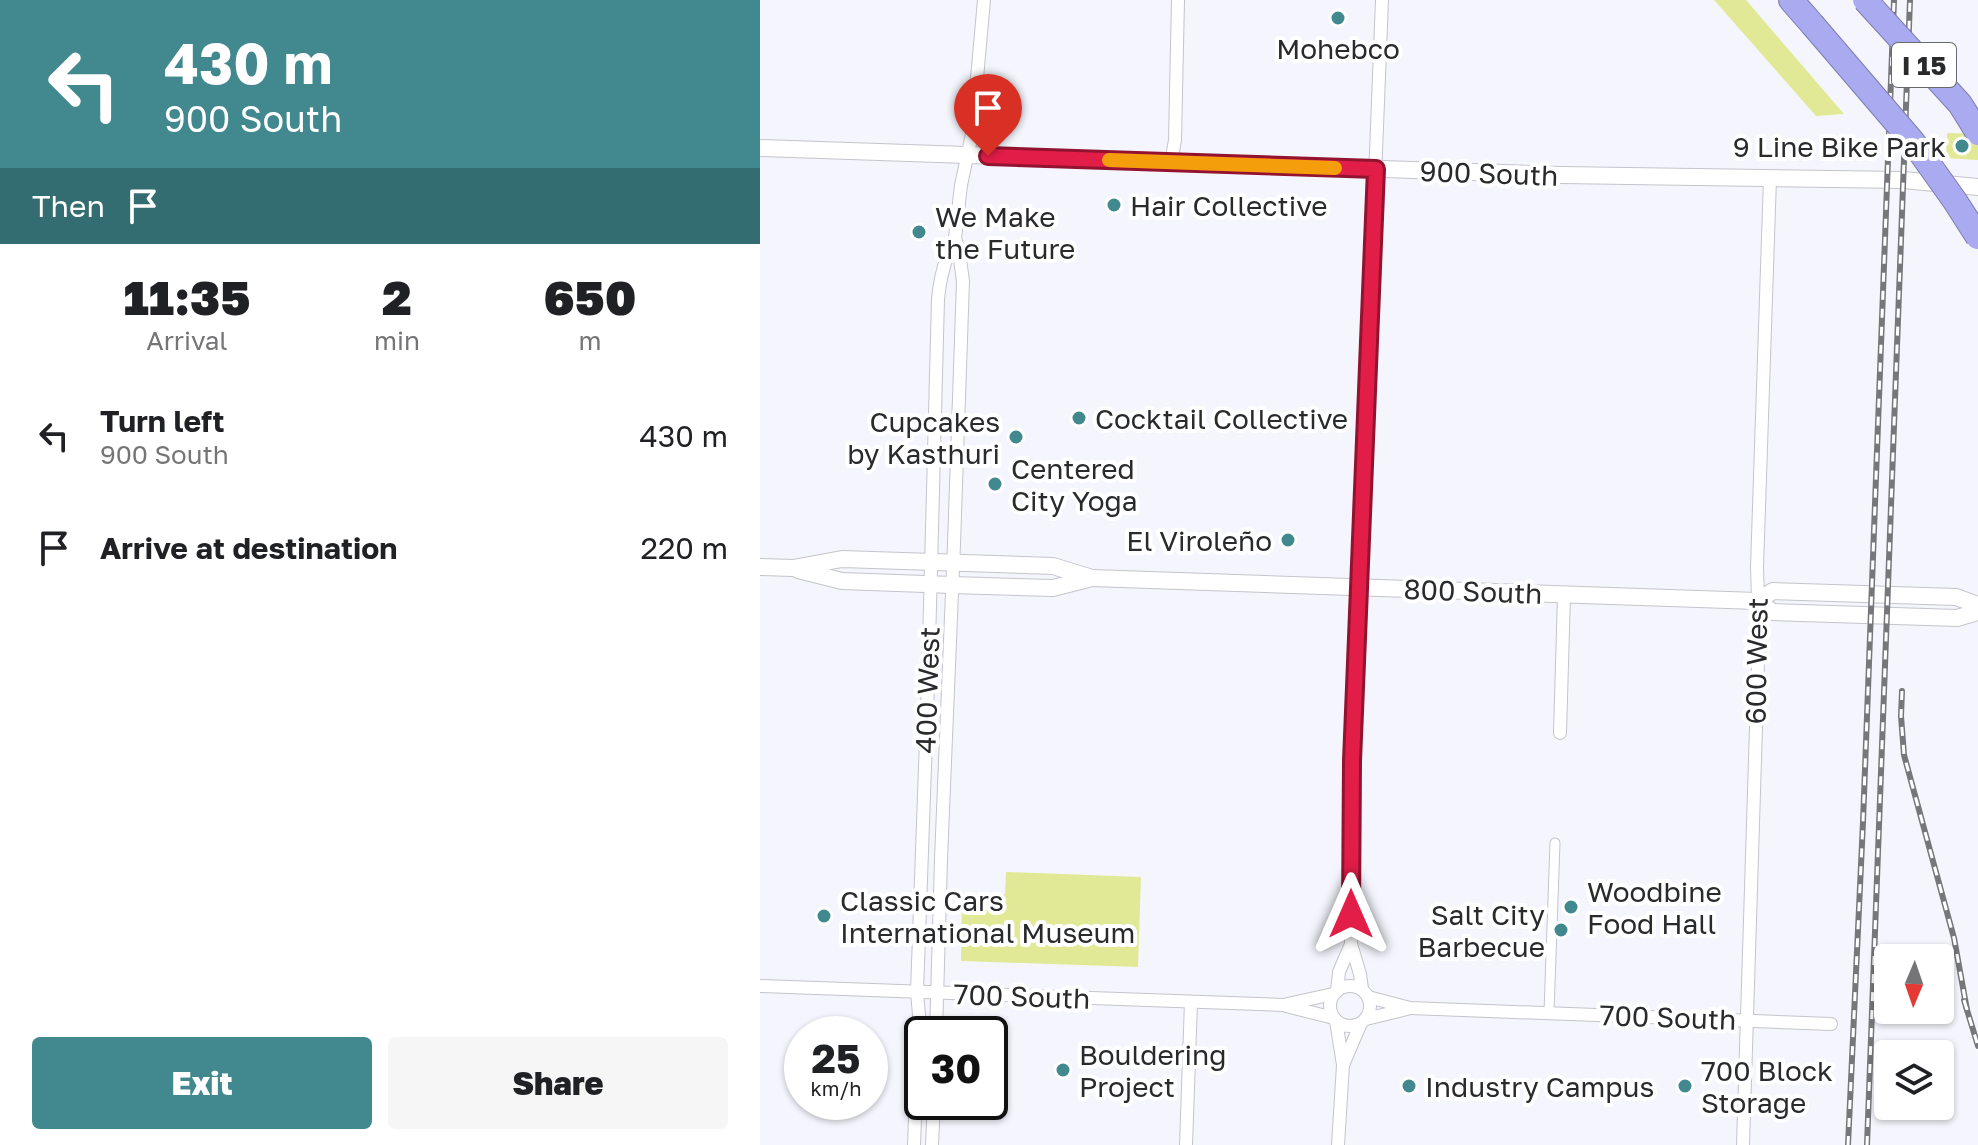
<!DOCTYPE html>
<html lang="en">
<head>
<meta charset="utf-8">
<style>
	:root { --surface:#fff; --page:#f6f6f6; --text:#202124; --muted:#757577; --accent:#41898e }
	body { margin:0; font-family:"Golos Text",sans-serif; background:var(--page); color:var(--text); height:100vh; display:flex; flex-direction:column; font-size:30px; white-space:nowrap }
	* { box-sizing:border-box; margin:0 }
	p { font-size:26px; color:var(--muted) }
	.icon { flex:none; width:44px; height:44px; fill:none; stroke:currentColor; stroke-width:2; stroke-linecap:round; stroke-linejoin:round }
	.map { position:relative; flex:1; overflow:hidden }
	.panel { display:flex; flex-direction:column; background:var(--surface); width:760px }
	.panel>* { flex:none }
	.top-card { background:#41898e; color:#fff; overflow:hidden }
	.needle { width:52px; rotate:182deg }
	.controls { position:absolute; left:1114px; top:944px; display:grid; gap:16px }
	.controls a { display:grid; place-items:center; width:80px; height:80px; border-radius:8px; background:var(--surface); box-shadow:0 2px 6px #0004; font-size:40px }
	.speed { position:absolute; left:24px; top:1016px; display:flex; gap:16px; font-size:40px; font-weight:700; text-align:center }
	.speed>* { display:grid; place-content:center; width:104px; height:104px; border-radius:50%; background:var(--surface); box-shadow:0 2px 6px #0004; line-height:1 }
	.speed small { font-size:20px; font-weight:400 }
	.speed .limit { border:4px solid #111; border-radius:12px; background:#fff; color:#111 }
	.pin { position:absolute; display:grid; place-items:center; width:68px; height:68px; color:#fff; margin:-82px -34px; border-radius:50% 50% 50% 0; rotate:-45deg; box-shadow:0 0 8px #0007 }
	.pin .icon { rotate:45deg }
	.me { position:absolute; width:88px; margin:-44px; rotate:0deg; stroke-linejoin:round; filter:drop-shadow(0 0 6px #0008) }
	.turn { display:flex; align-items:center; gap:28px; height:168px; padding:0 32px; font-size:36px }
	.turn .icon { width:104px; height:104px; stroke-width:2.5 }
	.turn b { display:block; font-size:56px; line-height:68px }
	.then { display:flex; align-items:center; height:76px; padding:0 32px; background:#0003; gap:16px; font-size:30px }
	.eta { display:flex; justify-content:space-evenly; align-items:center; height:136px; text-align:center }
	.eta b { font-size:48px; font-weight:800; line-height:56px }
	.primary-button { display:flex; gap:16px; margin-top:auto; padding:16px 32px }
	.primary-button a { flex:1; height:92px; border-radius:8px; background:var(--accent); color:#fff; font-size:32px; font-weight:800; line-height:92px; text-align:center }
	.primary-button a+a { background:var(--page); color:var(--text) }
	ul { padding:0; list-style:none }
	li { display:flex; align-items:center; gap:24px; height:112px; padding:0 32px }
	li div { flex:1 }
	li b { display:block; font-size:30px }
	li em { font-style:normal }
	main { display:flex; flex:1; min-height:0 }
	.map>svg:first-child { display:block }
	.green { fill:#e1e997 }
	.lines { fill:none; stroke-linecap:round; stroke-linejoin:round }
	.pedestrian-casing { stroke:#c4c4cb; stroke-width:11 }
	.minor-casing { stroke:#c4c4cb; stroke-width:14 }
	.tertiary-casing { stroke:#c4c4cb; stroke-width:18 }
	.motorway-casing { stroke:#7d7dac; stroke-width:26 }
	.pedestrian { stroke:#fff; stroke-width:9 }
	.minor { stroke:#fff; stroke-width:12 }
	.tertiary { stroke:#fff; stroke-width:16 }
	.motorway { stroke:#aaaaf1; stroke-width:24 }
	.rail-casing { stroke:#76777b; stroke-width:6 }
	.rail { stroke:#fff; stroke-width:3; stroke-dasharray:9; stroke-linecap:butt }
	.motorway-bridge-casing { stroke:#7d7dac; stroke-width:26; stroke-linecap:butt }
	.motorway-bridge { stroke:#aaaaf1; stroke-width:24 }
	.route-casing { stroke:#92132f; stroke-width:20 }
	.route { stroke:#e11d48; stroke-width:14 }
	.slow { stroke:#f59e0b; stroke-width:14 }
	.poi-dot { fill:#41898e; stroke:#fff; stroke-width:3 }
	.labels { text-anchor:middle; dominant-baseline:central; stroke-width:8; stroke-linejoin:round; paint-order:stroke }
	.shield { fill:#fff; stroke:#696a6b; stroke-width:2 }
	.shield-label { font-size:26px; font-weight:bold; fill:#292a2c }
	.poi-label { font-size:28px; fill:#292a2c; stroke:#fff; text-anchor:start }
	.street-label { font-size:28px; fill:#292a2c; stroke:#fff }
</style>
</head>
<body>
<main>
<section class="panel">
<div class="top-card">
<div class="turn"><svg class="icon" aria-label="left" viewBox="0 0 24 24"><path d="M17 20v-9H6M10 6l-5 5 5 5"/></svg><div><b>430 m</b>900 South</div></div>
<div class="then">Then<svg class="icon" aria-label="arrive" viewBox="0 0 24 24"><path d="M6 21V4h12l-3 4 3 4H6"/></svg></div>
</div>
<div class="eta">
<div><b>11:35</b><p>Arrival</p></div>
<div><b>2</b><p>min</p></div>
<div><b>650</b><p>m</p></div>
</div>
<ul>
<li><svg class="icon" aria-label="left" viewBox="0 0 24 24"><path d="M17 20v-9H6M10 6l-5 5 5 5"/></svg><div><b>Turn left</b><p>900 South</p></div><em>430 m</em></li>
<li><svg class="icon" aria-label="arrive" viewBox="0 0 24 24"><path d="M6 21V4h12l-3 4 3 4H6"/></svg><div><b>Arrive at destination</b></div><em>220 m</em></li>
</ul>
<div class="primary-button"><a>Exit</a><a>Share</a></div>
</section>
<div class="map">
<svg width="1218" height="1145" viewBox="0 0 1218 1145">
	<rect width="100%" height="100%" fill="#f5f6fd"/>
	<g class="green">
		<polygon points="954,0 986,0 1084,114 1056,116"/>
		<polygon points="1187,133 1218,134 1218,160 1186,158"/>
		<polygon points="246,872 381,877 378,967 201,961 202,893 245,894"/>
	</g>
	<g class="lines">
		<g class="pedestrian-casing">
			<polyline id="pedestrian" points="789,1012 795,843"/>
		</g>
		<g class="minor-casing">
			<g id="minor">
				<polyline points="411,163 415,140 418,0"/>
				<polyline points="800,733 804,595"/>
				<circle cx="590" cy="1006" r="20"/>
				<polyline points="0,986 523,1005 573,994"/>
				<polyline points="602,989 600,974 591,944 592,761 622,0"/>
				<polyline points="577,991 579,972 591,944"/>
				<polyline points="608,997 650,1008 1071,1024"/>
				<polyline points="526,1006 574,1018"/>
				<polyline points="606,1019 647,1009"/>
				<polyline points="576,1021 583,1065 578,1145"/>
				<polyline points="176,1034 181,859 194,544 203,281 199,252 195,238 201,185 212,134 224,0"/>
				<polyline points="583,1065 601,1023"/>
				<path d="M154,1145L159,1015L157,992L168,682L178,299C180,277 185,258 195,238"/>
				<polyline points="172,1145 174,1102"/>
				<polyline points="426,1145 431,1002"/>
				<polyline points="983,1145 999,631 997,567 1010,178"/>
			</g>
		</g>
		<g class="tertiary-casing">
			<g id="tertiary">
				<polyline points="0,148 801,175 1143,180 1218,187"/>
				<polyline points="0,567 33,568 82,559 293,566 332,578 997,601 1013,612 1197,618 1218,612"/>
				<polyline points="38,570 82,581 192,585 293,588 332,578"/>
				<polyline points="997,601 1013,591 1196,597 1218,605"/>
			</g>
		</g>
		<g class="motorway-casing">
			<polyline id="motorway" points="1031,0 1052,24"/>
		</g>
		<use href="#pedestrian" class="pedestrian"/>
		<use href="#minor" class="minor"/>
		<use href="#tertiary" class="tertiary"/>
		<use href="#motorway" class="motorway"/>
		<g class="rail-casing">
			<g id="rail">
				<polyline points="1142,691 1141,716 1144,755 1194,938 1207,1010"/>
				<polyline points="1204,1000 1218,1046"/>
				<polyline points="1088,1145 1103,822 1134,0"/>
				<polyline points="1107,1145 1150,0"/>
			</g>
		</g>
		<use href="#rail" class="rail"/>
		<g class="motorway-bridge-casing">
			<g id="motorway-bridge">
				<polyline points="1105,0 1200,104 1218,133"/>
				<polyline points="1052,24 1153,142 1195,201 1218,237"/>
			</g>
		</g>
		<use href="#motorway-bridge" class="motorway-bridge"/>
	</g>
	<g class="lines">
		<g class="route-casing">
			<polyline id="route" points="228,156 616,169 592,761 591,914"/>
		</g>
		<use href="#route" class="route"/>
		<polyline class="slow" points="349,160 575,168"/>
	</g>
	<g class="poi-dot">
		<circle cx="578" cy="18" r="8"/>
		<circle cx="1202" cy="146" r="8"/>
		<circle cx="354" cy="205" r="8"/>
		<circle cx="159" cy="232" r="8"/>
		<circle cx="319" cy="418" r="8"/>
		<circle cx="256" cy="437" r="8"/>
		<circle cx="235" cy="484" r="8"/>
		<circle cx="528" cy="540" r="8"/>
		<circle cx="811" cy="907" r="8"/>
		<circle cx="64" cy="916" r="8"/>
		<circle cx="801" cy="930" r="8"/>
		<circle cx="303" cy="1070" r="8"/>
		<circle cx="649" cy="1086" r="8"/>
		<circle cx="925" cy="1086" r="8"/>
	</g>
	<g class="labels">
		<rect class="shield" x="1132" y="43" width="64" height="44" rx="6"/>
		<g class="shield-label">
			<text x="1164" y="65">I 15</text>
		</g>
		<g class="poi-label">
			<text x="578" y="48" text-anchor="middle">Mohebco</text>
			<text x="1186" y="146" text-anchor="end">9 Line Bike Park</text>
			<text x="370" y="205">Hair Collective</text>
			<text x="175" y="216">We Make<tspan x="175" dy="32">the Future</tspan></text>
			<text x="335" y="418">Cocktail Collective</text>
			<text x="240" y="421" text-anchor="end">Cupcakes<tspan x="240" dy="32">by Kasthuri</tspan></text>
			<text x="251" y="468">Centered<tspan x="251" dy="32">City Yoga</tspan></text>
			<text x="512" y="540" text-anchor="end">El Viroleño</text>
			<text x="827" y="891">Woodbine<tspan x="827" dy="32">Food Hall</tspan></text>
			<text x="80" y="900">Classic Cars<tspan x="80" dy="32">International Museum</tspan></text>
			<text x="785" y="914" text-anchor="end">Salt City<tspan x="785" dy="32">Barbecue</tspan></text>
			<text x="319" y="1054">Bouldering<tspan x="319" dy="32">Project</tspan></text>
			<text x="941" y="1070">700 Block<tspan x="941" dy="32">Storage</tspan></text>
			<text x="665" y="1086">Industry Campus</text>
		</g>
		<g class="street-label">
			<text transform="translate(729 173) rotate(2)">900 South</text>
			<text transform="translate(713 591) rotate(2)">800 South</text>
			<text transform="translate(996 661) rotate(-89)">600 West</text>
			<text transform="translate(167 690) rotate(-88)">400 West</text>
			<text transform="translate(262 996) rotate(2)">700 South</text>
			<text transform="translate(908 1017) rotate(2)">700 South</text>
		</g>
	</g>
</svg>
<div class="controls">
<a><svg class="needle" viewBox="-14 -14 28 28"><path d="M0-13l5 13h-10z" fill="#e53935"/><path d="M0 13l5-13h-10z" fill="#757577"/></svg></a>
<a><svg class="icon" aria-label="layers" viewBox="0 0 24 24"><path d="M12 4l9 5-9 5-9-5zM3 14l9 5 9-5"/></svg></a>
</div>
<div class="speed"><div>25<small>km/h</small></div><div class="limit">30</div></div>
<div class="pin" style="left:228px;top:156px;background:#d93025"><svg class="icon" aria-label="arrive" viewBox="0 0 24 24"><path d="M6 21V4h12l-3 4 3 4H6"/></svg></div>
<svg class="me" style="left:591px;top:914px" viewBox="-20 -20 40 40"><path d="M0-17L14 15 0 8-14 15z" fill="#e11d48" stroke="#fff" stroke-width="4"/></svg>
</div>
</main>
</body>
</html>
